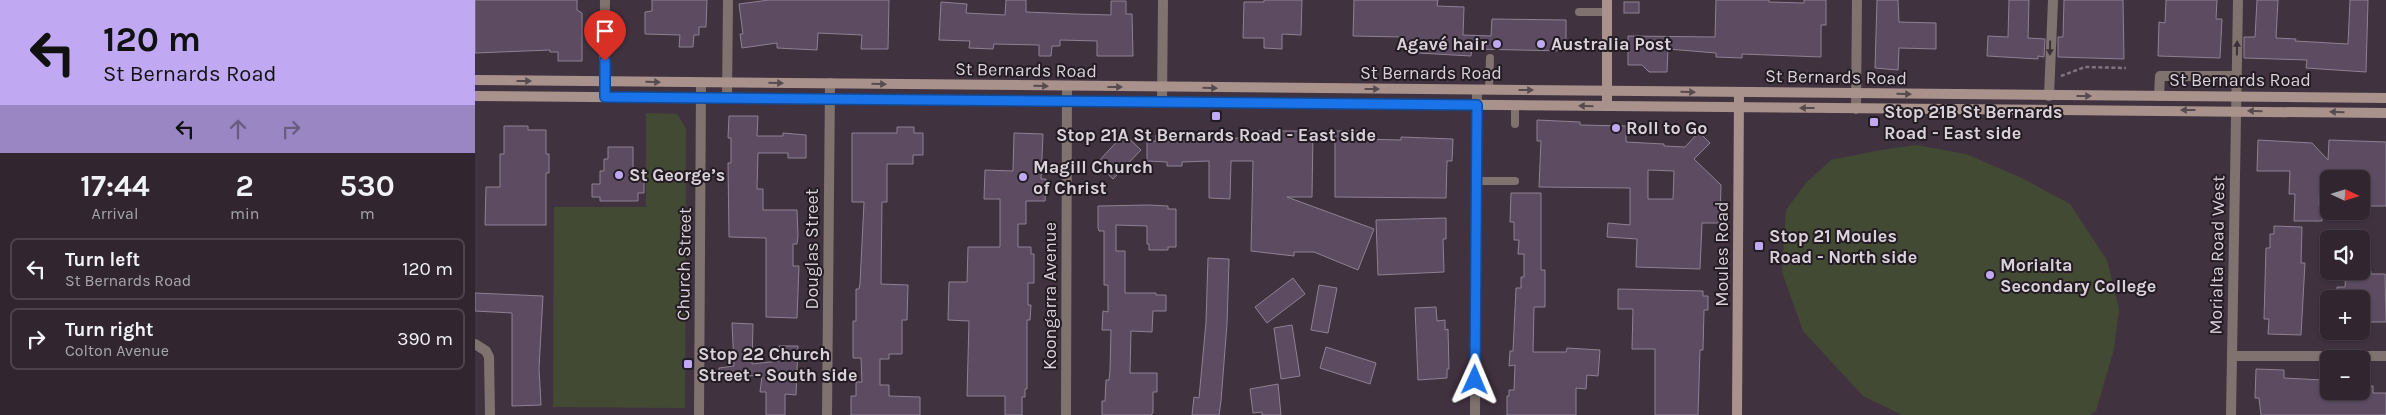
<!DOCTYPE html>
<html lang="en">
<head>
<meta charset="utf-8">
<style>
	:root { --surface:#312630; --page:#3d323c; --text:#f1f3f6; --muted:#a8a5ab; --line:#4c434c }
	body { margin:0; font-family:Karla,sans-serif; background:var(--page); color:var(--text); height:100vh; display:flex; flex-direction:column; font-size:19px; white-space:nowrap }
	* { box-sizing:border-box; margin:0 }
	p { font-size:16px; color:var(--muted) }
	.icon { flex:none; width:28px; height:28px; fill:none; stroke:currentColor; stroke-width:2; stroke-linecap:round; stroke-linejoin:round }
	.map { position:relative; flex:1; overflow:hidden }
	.details { display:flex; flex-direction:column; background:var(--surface); width:475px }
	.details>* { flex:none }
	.guide { background:#c1a8f3; color:#111; overflow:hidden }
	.needle { width:32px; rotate:94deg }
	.tools { position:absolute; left:1845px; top:170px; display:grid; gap:10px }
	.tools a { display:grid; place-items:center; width:50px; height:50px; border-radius:8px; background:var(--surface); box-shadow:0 1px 4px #0004,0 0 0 1px var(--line); font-size:25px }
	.pin { position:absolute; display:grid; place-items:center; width:42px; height:42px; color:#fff; margin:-51px -21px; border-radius:50% 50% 50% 0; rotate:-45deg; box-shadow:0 0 5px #0007 }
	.pin .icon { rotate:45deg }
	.me { position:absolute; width:55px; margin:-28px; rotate:1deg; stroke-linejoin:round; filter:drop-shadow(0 0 4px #0008) }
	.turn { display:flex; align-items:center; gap:18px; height:105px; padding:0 20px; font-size:22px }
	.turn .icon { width:65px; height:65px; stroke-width:2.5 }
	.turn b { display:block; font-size:35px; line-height:42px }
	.lanes { display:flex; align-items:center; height:48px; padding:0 20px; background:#0003; justify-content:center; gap:25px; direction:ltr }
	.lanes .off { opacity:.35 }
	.eta { display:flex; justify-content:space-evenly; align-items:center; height:85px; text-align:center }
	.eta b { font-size:30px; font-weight:700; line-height:35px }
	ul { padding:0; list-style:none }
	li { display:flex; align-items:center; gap:15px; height:62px; margin:0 10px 8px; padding:0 10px; border:2px solid var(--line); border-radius:8px }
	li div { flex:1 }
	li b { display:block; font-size:19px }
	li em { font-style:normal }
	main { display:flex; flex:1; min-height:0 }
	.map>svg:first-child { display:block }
	.green { fill:#434a33 }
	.building { fill:#5d4b62; stroke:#8e8192; fill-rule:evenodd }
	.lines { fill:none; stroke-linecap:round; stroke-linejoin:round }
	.path { stroke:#817480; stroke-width:2.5; stroke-dasharray:4 2.5; stroke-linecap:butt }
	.lane { stroke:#80726e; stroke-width:8 }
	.street { stroke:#80726e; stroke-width:10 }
	.secondary { stroke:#a8928b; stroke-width:10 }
	.oneway { fill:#3a3236 }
	.oneway2 { fill:#584b4d }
	.route-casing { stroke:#114b97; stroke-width:12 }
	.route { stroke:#1a73e8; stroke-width:9 }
	.poi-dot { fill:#c1a8f3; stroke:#231c23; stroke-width:2 }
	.labels { text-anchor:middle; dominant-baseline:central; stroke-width:4; stroke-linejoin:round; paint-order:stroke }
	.poi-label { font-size:18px; font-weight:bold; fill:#dbd1da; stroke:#231c23; text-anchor:start }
	.street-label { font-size:18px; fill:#dbd1da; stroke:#231c23 }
</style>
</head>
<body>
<main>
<section class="details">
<div class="guide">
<div class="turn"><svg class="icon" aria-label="left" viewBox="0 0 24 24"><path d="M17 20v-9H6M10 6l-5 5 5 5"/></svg><div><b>120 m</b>St Bernards Road</div></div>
<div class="lanes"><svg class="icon" aria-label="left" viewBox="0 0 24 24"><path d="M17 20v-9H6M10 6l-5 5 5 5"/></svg><svg class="icon off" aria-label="ahead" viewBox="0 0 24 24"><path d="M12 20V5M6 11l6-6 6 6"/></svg><svg class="icon off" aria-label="right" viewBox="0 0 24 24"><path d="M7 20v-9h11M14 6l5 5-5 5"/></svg></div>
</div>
<div class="eta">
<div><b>17:44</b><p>Arrival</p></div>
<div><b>2</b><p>min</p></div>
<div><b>530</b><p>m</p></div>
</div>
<ul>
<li><svg class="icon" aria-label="left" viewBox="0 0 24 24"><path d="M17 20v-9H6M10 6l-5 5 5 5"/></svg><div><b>Turn left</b><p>St Bernards Road</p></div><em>120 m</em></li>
<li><svg class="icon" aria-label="right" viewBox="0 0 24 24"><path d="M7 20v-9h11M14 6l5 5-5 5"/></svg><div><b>Turn right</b><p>Colton Avenue</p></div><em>390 m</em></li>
</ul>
</section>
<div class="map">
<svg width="1911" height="415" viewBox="0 0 1911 415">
	<rect width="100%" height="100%" fill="#413240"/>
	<g class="green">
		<polygon points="171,113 202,114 211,128 210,408 78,407 79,207 171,207"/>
		<polygon points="1441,145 1491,154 1547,178 1595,204 1632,260 1644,309 1639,349 1621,411 1615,415 1427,415 1388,396 1328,331 1307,272 1311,210 1331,183 1356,160 1406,150"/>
	</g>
	<g class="building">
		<polygon points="0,0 102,0 102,10 107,13 107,61 83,61 83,52 75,52 75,50 0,53"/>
		<polygon points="177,0 232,0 231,27 224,27 224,35 219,35 218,47 204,47 205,35 170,34 170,12 177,11"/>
		<polygon points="294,0 414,0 413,49 386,49 387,35 343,33 342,50 302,48 302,43 267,48 265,34 268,34 264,4"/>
		<polygon points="531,0 551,0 551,12 600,14 636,15 636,1 651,1 651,14 657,14 658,56 622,56 622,41 585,40 585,46 577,46 576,56 564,56 564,45 519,44 518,49 494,48 495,41 464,40 466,2 492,4 491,13 530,15"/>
		<polygon points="789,0 827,0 826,35 807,34 807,49 789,48 789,38 768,38 769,2 789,2"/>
		<polygon points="879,0 963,0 962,6 989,7 988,35 1016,36 1017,19 1091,20 1091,51 997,49 996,56 943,53 943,46 926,46 926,37 878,36"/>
		<polygon points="1241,0 1294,0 1294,2 1329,3 1329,0 1351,0 1351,25 1346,25 1346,57 1267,54 1267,58 1241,57 1241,53 1193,49 1192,72 1174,72 1167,65 1153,65 1153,36 1240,37"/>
		<polygon points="1402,0 1423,0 1424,22 1461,23 1461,49 1424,48 1423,70 1400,68"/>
		<polygon points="1534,0 1554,0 1553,38 1570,39 1569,57 1563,56 1563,59 1512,56 1513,36 1533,37"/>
		<polygon points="1589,0 1648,0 1649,59 1583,57 1583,37 1588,37"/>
		<polygon points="1691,0 1742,0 1741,19 1747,19 1745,58 1683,56 1684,22 1690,23"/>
		<polygon points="1782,0 1803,0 1801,38 1821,39 1820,41 1873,44 1875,0 1893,0 1891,72 1831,68 1832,60 1769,58 1769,37 1780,37"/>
		<rect x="1149" y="2" width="15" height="11"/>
		<polygon points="254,116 283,116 282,136 308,136 308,133 331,135 331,158 313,158 313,153 283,153 282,189 288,189 288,210 322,210 323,236 322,244 318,244 318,266 324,266 322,318 291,317 291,238 254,237 253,163 256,163 256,138 253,138"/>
		<path d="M1062,120L1105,122V125L1151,126V142L1189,144V146L1210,147L1224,132L1235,143L1219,159L1246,185L1245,223H1227L1225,269L1161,267L1162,239L1132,237L1133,223L1155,225V188L1064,187L1066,141H1062ZM1173,170L1199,171L1198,199H1173Z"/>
		<polygon points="29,126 53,126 53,130 71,130 71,154 74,154 74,173 71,173 71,225 10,225 11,187 25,187 25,154 29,154"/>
		<polygon points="422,127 439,127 439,133 448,133 448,155 438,155 438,164 412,164 412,202 407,202 406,284 433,285 432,320 427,320 427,354 414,354 414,359 405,359 405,385 414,385 414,396 445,397 445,415 376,415 376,396 381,396 381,382 387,382 386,358 378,358 378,321 381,321 381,289 384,289 385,284 389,202 377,202 377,133 422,133"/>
		<polygon points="783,131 838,131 837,197 812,197 899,229 883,270 839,252 819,252 819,256 776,251 778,161 756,161 755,199 734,198 734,161 707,162 707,166 692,166 692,162 672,161 672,141 681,141 681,135 707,135 707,141 783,137"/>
		<polygon points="860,131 883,131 883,139 926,140 926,137 978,139 977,161 972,161 971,198 860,197"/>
		<polygon points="539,133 568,134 566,179 571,179 570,201 551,201 551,224 543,224 543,247 556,247 556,254 559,254 559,283 553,283 553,305 556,305 555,320 552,320 552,389 550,389 550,397 547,397 547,415 530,415 530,396 492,396 494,321 473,320 474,282 492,282 493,247 525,247 525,199 509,199 510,170 538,171"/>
		<polygon points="649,134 666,150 638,179 622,163"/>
		<polygon points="1783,140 1837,143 1853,160 1854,140 1911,142 1911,206 1886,206 1886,179 1845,179 1844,205 1847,205 1847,221 1819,221 1820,194 1814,194 1815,171 1782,171"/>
		<polygon points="133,147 158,147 158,169 163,169 163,179 169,179 169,193 163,193 163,201 125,201 125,197 117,197 117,184 125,184 125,171 129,171 129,159 133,159"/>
		<polygon points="1036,193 1066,193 1066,270 1070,270 1070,307 1059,307 1058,352 1091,352 1092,348 1125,350 1123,376 1112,375 1111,389 1101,388 1101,415 1032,415 1032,396 1034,396 1034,390 1039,390 1040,365 1034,366 1035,351 1038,351 1041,288 1046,288 1046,277 1049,277 1049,254 1043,254 1044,240 1039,240 1039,222 1035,222"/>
		<polygon points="674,205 693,206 693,209 701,209 701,247 693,247 693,250 674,250 674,244 672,244 672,226 641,225 641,251 650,251 650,293 681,293 681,295 691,295 691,311 678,311 677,332 656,331 655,373 682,373 682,392 678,392 678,413 676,415 627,415 627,401 630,401 631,380 634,380 635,371 636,330 627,330 628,311 633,312 633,285 629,285 629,231 624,231 623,228 623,206"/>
		<polygon points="971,218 971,239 968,239 969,272 903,275 901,220"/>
		<polygon points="1799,226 1827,227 1826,263 1830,263 1826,335 1793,334 1794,319 1789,319 1791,248 1795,248 1795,234 1799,234"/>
		<polygon points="733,258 754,259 754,261 752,324 746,401 744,415 717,415 719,397 724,398 731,322"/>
		<polygon points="1871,271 1896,271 1896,274 1910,274 1911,322 1886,322 1886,299 1862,299 1862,287 1870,287"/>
		<polygon points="818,278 830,294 792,323 780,307"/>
		<polygon points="844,285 862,288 853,333 836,330"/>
		<polygon points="1143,289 1228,291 1228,296 1233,296 1233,310 1229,310 1228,350 1225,350 1223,415 1180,415 1180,349 1157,349 1158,309 1143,309"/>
		<polygon points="0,293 68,296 64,368 66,405 37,406 37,313 0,311"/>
		<polygon points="961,307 962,321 970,320 970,330 973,329 974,369 972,369 972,378 943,380 940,308"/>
		<polygon points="257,323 278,324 277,364 304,361 304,346 323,346 321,395 310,394 310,415 291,415 291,392 285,392 287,376 244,375 244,368 259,366"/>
		<polygon points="817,325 825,376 806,379 799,328"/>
		<polygon points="851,347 901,363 895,384 845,368"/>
		<polygon points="1781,369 1809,370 1809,378 1847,380 1847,382 1854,382 1854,391 1886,391 1886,386 1898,386 1898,393 1911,393 1911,415 1786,415 1784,398 1780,398"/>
		<polygon points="803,384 806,415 787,415 787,412 778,413 775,389"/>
	</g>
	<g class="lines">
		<polyline class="path" points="1586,76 1610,67 1651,68"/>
		<g class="lane">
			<polyline points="1104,12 1132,12"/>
			<polyline points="1014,90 1015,58"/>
			<polyline points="1040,124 1040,105"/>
			<polyline points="1002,181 1040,181"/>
		</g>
		<g class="street">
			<polyline points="1574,96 1578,0"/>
			<polyline points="1684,96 1685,76 1762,76"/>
			<polyline points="129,97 130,0"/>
			<polyline points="252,97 253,0"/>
			<polyline points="687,103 688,0"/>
			<polyline points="1381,109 1382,0"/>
			<polyline points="0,344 11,351 14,357 15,415"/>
			<polyline points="1757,356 1911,356"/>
			<polyline points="224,415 226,84"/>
			<polyline points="352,415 355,83"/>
			<polyline points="591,415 592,87"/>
			<polyline points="1000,415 1002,90"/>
			<polyline points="1756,415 1763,0"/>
		</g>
		<g class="secondary">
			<polyline points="1132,0 1132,106"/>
			<polyline points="0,80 1911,98"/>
			<polyline points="0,96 1911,113"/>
			<polyline points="1262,415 1264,93"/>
		</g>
	</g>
	<defs><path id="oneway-solid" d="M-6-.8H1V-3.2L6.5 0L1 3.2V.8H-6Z" transform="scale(1.25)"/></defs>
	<g class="oneway">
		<use href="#oneway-solid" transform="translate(1575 48) rotate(91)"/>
		<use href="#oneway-solid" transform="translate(1762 48) rotate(-89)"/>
	</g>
	<g class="oneway2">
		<use href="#oneway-solid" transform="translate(49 81)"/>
		<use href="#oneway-solid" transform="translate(178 82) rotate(1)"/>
		<use href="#oneway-solid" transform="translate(301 83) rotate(1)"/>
		<use href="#oneway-solid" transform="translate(404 84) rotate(1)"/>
		<use href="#oneway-solid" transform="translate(566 86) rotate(1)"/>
		<use href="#oneway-solid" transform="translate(640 87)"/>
		<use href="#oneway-solid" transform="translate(735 88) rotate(1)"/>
		<use href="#oneway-solid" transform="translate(897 89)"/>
		<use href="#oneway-solid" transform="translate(1051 90)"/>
		<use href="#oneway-solid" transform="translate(1213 92) rotate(1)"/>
		<use href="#oneway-solid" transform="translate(1429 94) rotate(1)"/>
		<use href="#oneway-solid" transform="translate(1609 96)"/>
		<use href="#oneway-solid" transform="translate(1111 106) rotate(-179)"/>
		<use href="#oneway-solid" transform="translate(1332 108) rotate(-180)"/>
		<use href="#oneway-solid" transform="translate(1713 110) rotate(-180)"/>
		<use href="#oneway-solid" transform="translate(1780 111) rotate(-179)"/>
		<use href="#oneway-solid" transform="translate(1862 112) rotate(-179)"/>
	</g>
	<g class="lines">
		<g class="route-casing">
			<polyline id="route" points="130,61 130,97 1002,105 1000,380"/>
		</g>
		<use href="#route" class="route"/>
	</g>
	<g class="poi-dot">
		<circle cx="1022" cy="44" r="5"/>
		<circle cx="1066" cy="44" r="5"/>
		<rect x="736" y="111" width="10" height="10" rx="2.5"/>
		<rect x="1394" y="117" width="10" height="10" rx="2.5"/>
		<circle cx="1141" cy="128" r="5"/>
		<circle cx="144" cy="175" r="5"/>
		<circle cx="548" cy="177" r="5"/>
		<rect x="1279" y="241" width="10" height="10" rx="2.5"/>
		<circle cx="1515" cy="275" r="5"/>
		<rect x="208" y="359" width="10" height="10" rx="2.5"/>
	</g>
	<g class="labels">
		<g class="poi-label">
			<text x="1012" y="44" text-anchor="end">Agavé hair</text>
			<text x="1076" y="44">Australia Post</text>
			<text x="1409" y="112">Stop 21B St Bernards<tspan x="1409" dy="21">Road - East side</tspan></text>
			<text x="1151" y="128">Roll to Go</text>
			<text x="741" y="135" text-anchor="middle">Stop 21A St Bernards Road - East side</text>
			<text x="558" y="167">Magill Church<tspan x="558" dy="21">of Christ</tspan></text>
			<text x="154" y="175">St George’s</text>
			<text x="1294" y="236">Stop 21 Moules<tspan x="1294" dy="21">Road - North side</tspan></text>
			<text x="1525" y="265">Morialta<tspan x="1525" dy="21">Secondary College</tspan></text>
			<text x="223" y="354">Stop 22 Church<tspan x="223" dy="21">Street - South side</tspan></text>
		</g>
		<g class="street-label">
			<text transform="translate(551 70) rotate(1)">St Bernards Road</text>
			<text x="956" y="73">St Bernards Road</text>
			<text transform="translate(1361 77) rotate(1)">St Bernards Road</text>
			<text x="1765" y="80">St Bernards Road</text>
			<text transform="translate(337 249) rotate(-90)">Douglas Street</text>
			<text transform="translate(1247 254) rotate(-90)">Moules Road</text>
			<text transform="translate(1742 255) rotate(-89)">Morialta Road West</text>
			<text transform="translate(209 264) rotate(-89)">Church Street</text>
			<text transform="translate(575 296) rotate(-90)">Koongarra Avenue</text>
		</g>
	</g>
</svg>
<div class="tools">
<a><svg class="needle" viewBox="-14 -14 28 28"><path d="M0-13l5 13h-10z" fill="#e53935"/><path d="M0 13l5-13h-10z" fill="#a8a5ab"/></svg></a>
<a><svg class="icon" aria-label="sound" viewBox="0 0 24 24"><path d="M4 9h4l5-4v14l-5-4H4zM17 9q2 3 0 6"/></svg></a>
<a>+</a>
<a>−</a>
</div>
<div class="pin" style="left:130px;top:61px;background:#d93025"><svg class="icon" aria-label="arrive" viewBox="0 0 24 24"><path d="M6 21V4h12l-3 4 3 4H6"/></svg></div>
<svg class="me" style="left:1000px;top:380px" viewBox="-20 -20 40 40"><path d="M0-17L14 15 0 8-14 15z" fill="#1a73e8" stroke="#fff" stroke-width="4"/></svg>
</div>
</main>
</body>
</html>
